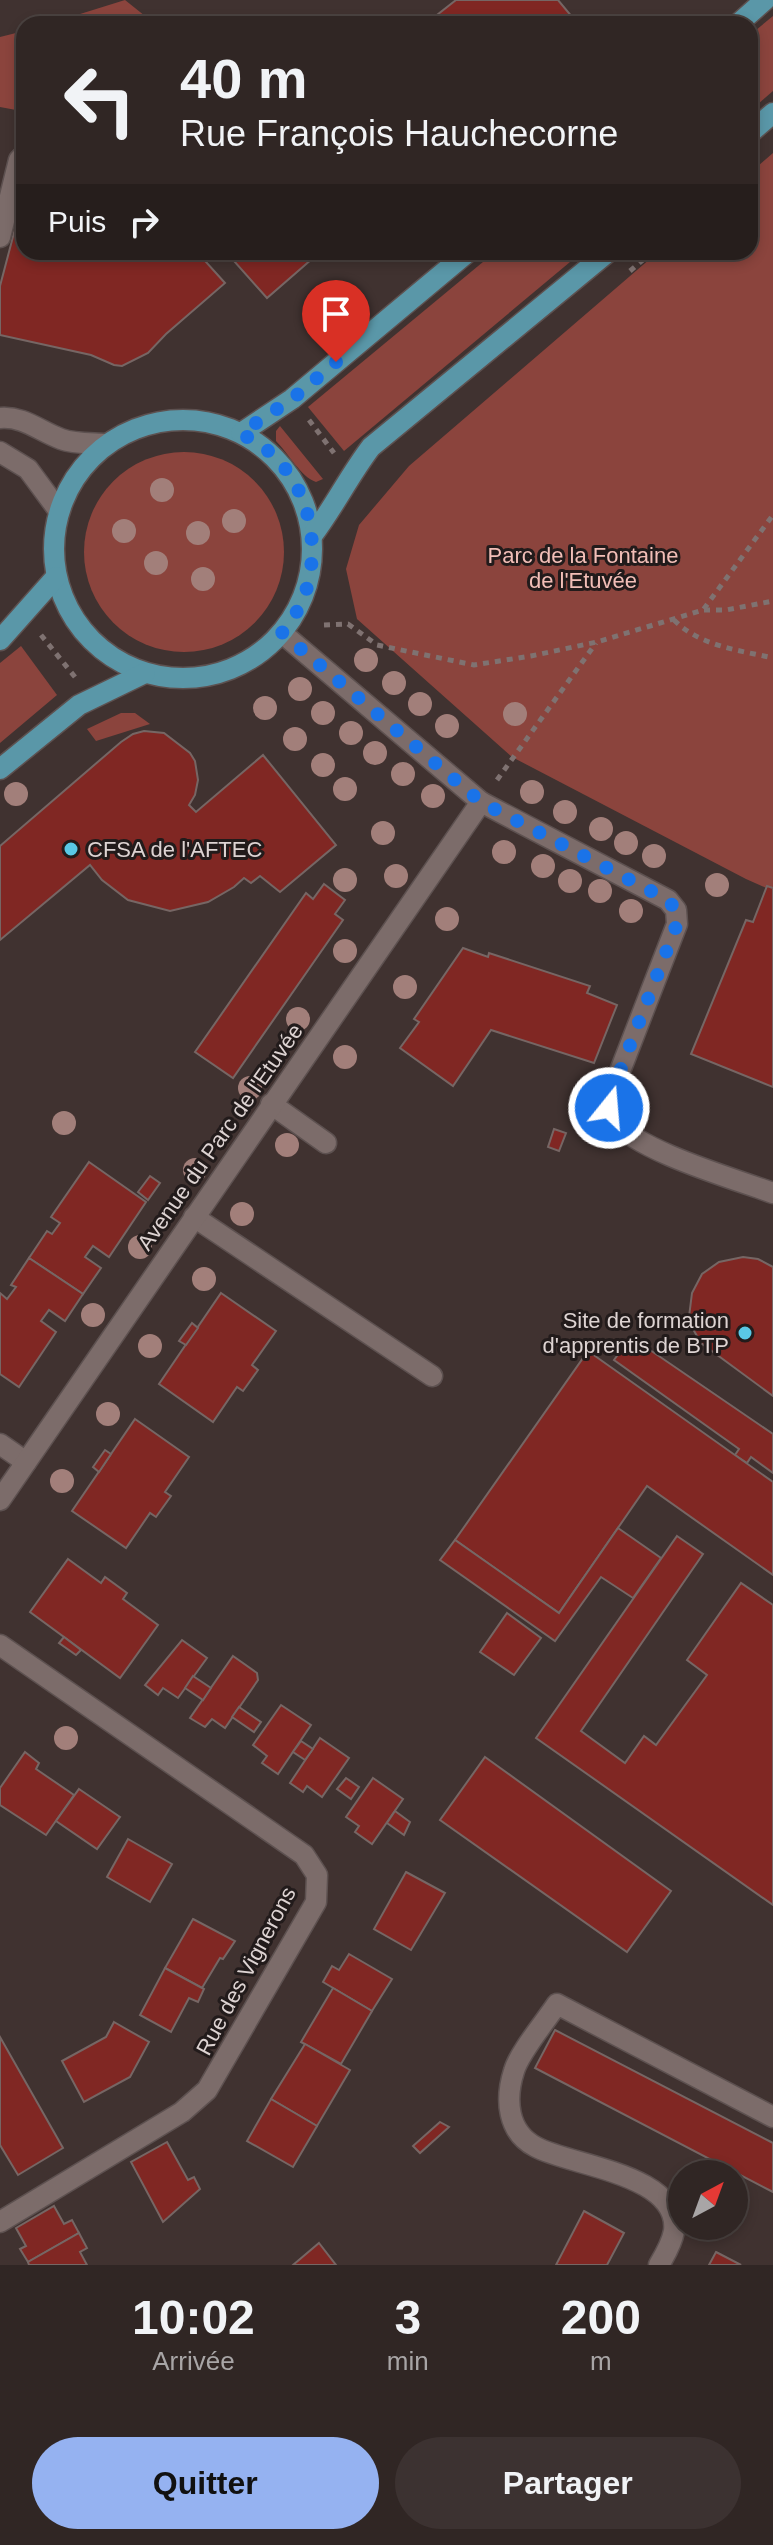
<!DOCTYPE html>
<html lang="fr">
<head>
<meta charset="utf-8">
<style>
	:root { --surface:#302624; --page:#3c3231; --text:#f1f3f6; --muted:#a8a5a6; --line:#4b4341; --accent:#95b2f1 }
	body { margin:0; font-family:Helvetica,sans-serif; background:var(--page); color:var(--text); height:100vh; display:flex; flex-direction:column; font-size:30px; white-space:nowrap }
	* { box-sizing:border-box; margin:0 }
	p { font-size:26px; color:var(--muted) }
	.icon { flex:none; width:44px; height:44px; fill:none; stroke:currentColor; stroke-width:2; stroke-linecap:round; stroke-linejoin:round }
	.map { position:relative; height:2265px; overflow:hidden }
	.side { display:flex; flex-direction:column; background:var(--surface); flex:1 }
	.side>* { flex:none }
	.guide { position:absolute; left:16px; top:16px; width:742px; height:244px; border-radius:24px; box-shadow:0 4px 12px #0003,0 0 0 2px var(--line); background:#302624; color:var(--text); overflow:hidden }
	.needle { width:52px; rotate:41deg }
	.tools { position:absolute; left:668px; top:2160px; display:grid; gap:16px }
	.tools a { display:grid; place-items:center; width:80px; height:80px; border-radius:50%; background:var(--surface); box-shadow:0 4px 12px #0003,0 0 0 2px var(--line); font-size:40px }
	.pin { position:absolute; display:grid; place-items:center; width:68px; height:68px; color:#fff; margin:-82px -34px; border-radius:50% 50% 50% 0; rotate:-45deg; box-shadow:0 0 8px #0007 }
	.pin .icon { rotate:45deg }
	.me { position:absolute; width:88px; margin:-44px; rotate:17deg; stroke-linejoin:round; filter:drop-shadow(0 0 6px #0008) }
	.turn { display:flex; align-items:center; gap:28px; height:168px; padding:0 32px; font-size:36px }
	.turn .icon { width:104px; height:104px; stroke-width:2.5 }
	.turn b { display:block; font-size:56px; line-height:68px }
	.then { display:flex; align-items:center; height:76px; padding:0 32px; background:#0003; gap:16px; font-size:30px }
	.eta { display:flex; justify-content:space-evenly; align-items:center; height:136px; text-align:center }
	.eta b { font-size:48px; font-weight:700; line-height:56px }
	.primary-button { display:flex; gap:16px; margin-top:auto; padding:16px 32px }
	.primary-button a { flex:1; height:92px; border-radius:48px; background:var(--accent); color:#111; font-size:32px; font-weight:700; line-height:92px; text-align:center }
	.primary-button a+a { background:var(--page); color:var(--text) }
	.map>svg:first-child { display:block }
	.green { fill:#8b443d }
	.building { fill:#802723; stroke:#766664; stroke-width:2 }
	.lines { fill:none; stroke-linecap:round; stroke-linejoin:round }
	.minor-casing { stroke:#5d5150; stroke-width:23 }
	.major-casing { stroke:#5d5150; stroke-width:23 }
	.path { stroke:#7f7271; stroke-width:5; stroke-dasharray:6 6; stroke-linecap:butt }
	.minor { stroke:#7c6c6a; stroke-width:20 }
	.major { stroke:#5a97a8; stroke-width:20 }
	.tree { fill:#a27f7a }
	.route { stroke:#1a73e8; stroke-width:14; stroke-dasharray:0 25.2 }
	.poi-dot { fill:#5ac8e6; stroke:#221b1b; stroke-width:3 }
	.labels { text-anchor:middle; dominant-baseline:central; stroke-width:6; stroke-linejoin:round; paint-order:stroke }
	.park-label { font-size:22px; fill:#f2beb7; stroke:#221b1b }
	.poi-label { font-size:22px; fill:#ddd3d2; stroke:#221b1b; text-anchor:start }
	.street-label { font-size:22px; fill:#ddd3d2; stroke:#221b1b }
</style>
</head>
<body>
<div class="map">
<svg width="773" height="2265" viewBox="0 0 773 2265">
	<rect width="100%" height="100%" fill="#403230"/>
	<g class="green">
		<polygon points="125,0 155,24 48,24"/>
		<polygon points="773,16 773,91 750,111 750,35"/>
		<polygon points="24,31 24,108 16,110 0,107 0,37"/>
		<polygon points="773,153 773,891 746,879 512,757 357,619 346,569 359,525 409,466 658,252 750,252 750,173"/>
		<polygon points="495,252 582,252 344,451 308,407"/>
		<path d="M280,426L323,479L316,482C301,477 288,453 276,441V431Z"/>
		<circle cx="184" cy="552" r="100"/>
		<polygon points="21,646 57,695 0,743 0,663"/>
		<polygon points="121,713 135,713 150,724 96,741 87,729"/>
	</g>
	<g class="building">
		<polygon points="456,0 558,0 578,24 444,24 437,15"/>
		<polygon points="24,195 24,252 197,252 225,283 166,334 148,353 122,366 114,365 91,355 0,335 0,286"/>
		<polygon points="226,252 320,252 267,298"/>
		<polygon points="144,731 164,733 190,753 195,761 198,780 195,795 189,805 196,812 263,755 336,845 280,892 260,876 251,883 244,878 234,887 208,902 170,911 128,900 102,880 90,865 0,940 0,846 121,742 133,734"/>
		<polygon points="324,884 345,900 335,914 343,920 233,1078 195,1052 306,893 313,899"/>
		<polygon points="767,886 773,888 773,1087 691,1054 746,920 753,922"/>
		<polygon points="463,948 488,957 489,953 590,986 587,993 617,1005 594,1063 491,1030 453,1086 400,1048 419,1022 414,1019"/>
		<polygon points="554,1129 566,1133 559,1151 548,1147"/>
		<polygon points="89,1162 146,1202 109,1257 93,1246 85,1257 101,1268 83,1294 29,1258 47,1231 52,1234 60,1223 51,1217"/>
		<polygon points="150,1176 160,1183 148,1200 138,1192"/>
		<polygon points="743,1257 758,1259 773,1267 773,1396 701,1343 693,1329 689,1317 692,1293 702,1274 719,1262"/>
		<polygon points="29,1258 83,1294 65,1321 49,1310 41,1321 56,1332 19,1387 0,1374 0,1293 7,1299 16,1287 11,1285"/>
		<polygon points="221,1293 276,1331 252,1365 258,1370 243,1391 237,1387 213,1422 159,1384"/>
		<polygon points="192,1323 198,1328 186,1345 179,1341"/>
		<polygon points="631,1337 773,1434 773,1473 751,1457 747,1463 735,1455 739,1449 614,1360"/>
		<polygon points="588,1351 773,1482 773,1575 647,1486 559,1613 455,1540"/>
		<polygon points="135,1419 189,1457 165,1492 171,1496 156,1517 150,1513 126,1548 72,1511"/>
		<polygon points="105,1450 111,1454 99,1472 93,1467"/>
		<polygon points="618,1528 661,1558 633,1598 601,1577 555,1641 440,1560 455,1540 559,1613"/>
		<polygon points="677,1536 703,1554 581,1731 625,1763 644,1736 656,1745 707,1675 687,1660 741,1583 773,1605 773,1905 536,1738"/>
		<polygon points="68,1559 101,1583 105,1577 127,1593 123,1599 158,1625 120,1678 30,1612"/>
		<polygon points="507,1613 541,1638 514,1675 480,1652"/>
		<polygon points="64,1637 81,1650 76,1655 59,1643"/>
		<polygon points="182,1640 207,1658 178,1698 163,1688 158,1695 145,1685"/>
		<polygon points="233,1656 257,1673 258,1680 225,1728 212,1719 205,1727 190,1718"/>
		<polygon points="193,1676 211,1688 203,1700 185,1688"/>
		<polygon points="281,1705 311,1725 278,1774 262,1763 267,1756 253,1745"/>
		<polygon points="239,1707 261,1722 254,1732 232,1717"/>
		<polygon points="320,1738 349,1758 322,1797 307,1786 303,1792 290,1783"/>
		<polygon points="301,1741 313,1749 305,1760 293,1752"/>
		<polygon points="25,1752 39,1763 36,1769 74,1795 46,1835 0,1805 0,1788"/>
		<polygon points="485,1757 671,1891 627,1952 440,1820"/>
		<polygon points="346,1778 359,1787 351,1799 337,1789"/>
		<polygon points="373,1778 403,1799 372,1844 355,1832 359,1826 346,1817"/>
		<polygon points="79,1789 120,1817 97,1849 56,1821"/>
		<polygon points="395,1811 410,1822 404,1835 387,1823"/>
		<polygon points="128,1839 172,1864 150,1902 107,1877"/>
		<polygon points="406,1872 445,1893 411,1950 374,1929"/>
		<polygon points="193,1919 235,1941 223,1959 220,1958 202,1988 165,1968"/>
		<polygon points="349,1954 392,1979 372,2011 323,1982 332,1966 339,1970"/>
		<polygon points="165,1968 204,1989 198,2002 189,1998 171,2032 140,2015"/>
		<polygon points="333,1988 372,2011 341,2064 301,2042"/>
		<polygon points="114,2022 149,2042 130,2077 84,2102 62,2061 106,2037"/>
		<polygon points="555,2030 773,2143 773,2192 535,2068"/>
		<polygon points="0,2037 63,2148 18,2175 0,2145"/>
		<polygon points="305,2044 350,2070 317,2126 271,2099"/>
		<polygon points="271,2099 317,2126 293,2167 247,2141"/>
		<polygon points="440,2122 449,2127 420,2153 413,2146"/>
		<polygon points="167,2142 188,2180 194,2177 200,2189 163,2222 131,2162"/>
		<polygon points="54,2206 64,2224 72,2220 79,2233 28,2262 20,2249 26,2246 16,2228"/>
		<polygon points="584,2211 624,2233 607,2265 556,2265"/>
		<polygon points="79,2233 87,2248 80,2252 87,2265 29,2265 28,2262"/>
		<polygon points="319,2243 336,2265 293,2265"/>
		<polygon points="716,2252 741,2265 709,2265"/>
	</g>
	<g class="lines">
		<g class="minor-casing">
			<g id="minor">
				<polyline points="0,237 19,160 24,155"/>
				<path d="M0,418C24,416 39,431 61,439C74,444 92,443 106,444"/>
				<polyline points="0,452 28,469 59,511"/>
				<path d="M282,633L481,802L668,900L676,910L677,924L610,1097C609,1106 609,1114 615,1121C637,1151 735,1179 773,1193"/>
				<polyline points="271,1104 326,1143"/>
				<polyline points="194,1217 432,1376"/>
				<polyline points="0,1444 26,1462"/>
				<polyline points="0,1500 481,802"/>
				<polyline points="0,1645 304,1855 317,1875 316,1902 207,2090 182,2112 0,2222"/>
				<path d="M659,2265C665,2255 672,2243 674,2231C681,2174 571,2166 536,2147C507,2132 505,2099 514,2071C519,2053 545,2022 557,2004L773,2117"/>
			</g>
		</g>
		<g class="major-casing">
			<g id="major">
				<polyline points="738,24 765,0"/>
				<polyline points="750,133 773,113"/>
				<circle cx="183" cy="549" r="129"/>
				<polyline points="241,433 292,399 468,252"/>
				<path d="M312,536C334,507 349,476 371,447L608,252"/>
				<polyline points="0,640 56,577"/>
				<polyline points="0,769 79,705 145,673"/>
			</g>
		</g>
		<g class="path">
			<polyline points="630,271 652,252"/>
			<polyline points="309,420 334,453"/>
			<polyline points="704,610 726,610 773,601"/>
			<path d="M674,620C700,646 738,650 773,658"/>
			<polyline points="324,625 348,624 377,645 474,665 531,656 597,642 703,610 773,515"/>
			<polyline points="41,635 75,677"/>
			<polyline points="497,780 596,643"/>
		</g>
		<use href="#minor" class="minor"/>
		<use href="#major" class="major"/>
	</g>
	<g class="tree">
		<circle cx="162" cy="490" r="12"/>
		<circle cx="234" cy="521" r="12"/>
		<circle cx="124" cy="531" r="12"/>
		<circle cx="198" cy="533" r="12"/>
		<circle cx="156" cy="563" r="12"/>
		<circle cx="203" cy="579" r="12"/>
		<circle cx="366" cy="660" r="12"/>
		<circle cx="394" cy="683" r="12"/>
		<circle cx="300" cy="689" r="12"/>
		<circle cx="420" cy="704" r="12"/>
		<circle cx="265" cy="708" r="12"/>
		<circle cx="323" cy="713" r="12"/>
		<circle cx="515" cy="714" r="12"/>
		<circle cx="447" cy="726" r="12"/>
		<circle cx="351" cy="733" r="12"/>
		<circle cx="295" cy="739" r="12"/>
		<circle cx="375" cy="753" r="12"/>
		<circle cx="323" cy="765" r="12"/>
		<circle cx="403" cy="774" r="12"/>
		<circle cx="345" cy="789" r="12"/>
		<circle cx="532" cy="792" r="12"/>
		<circle cx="16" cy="794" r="12"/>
		<circle cx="433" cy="796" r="12"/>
		<circle cx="565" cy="812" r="12"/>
		<circle cx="601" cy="829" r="12"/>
		<circle cx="383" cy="833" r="12"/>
		<circle cx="626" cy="843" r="12"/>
		<circle cx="504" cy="852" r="12"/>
		<circle cx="654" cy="856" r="12"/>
		<circle cx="543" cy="866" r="12"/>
		<circle cx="396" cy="876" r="12"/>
		<circle cx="345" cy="880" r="12"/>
		<circle cx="570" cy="881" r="12"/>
		<circle cx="717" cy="885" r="12"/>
		<circle cx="600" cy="891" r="12"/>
		<circle cx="631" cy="911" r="12"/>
		<circle cx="447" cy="919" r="12"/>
		<circle cx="345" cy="951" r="12"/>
		<circle cx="405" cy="987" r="12"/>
		<circle cx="298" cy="1019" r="12"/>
		<circle cx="345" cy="1057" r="12"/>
		<circle cx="250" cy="1088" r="12"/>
		<circle cx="64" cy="1123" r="12"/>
		<circle cx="287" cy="1145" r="12"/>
		<circle cx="195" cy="1170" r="12"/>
		<circle cx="242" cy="1214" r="12"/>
		<circle cx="140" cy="1247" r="12"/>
		<circle cx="204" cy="1279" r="12"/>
		<circle cx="93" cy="1315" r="12"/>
		<circle cx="150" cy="1346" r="12"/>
		<circle cx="108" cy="1414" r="12"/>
		<circle cx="62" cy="1481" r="12"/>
		<circle cx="66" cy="1738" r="12"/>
	</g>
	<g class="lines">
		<path class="route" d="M336,362L292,399L241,433C250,439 259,444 267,450C311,486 323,551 302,602C297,613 289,623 282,633L481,802L668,900L676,910L677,924L610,1097L609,1108"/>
	</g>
	<g class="poi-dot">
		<circle cx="71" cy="849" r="8"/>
		<circle cx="745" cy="1333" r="8"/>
	</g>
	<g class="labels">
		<g class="park-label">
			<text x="583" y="555">Parc de la Fontaine<tspan x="583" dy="25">de l'Etuvée</tspan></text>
		</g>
		<g class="poi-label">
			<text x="87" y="849">CFSA de l'AFTEC</text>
			<text x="729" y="1320" text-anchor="end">Site de formation<tspan x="729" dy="25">d'apprentis de BTP</tspan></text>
		</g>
		<g class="street-label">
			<text transform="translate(220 1137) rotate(-55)">Avenue du Parc de l'Etuvée</text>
			<text transform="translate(246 1971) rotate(-62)">Rue des Vignerons</text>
		</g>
	</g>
</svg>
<div class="tools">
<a><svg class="needle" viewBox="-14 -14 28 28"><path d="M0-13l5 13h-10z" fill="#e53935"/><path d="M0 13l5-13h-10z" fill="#a8a5a6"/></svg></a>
</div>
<div class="pin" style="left:336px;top:362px;background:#d93025"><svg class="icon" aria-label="arrive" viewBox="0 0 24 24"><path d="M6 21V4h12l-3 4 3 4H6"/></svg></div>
<svg class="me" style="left:609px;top:1108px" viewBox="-20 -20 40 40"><circle r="17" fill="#1a73e8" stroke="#fff" stroke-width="3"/><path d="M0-11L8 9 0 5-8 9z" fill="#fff"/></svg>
<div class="guide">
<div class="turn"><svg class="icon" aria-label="left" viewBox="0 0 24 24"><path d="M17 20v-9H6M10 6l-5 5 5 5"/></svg><div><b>40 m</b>Rue François Hauchecorne</div></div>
<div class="then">Puis<svg class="icon" aria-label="right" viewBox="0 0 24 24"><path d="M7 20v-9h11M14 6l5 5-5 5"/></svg></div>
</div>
</div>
<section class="side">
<div class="eta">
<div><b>10:02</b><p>Arrivée</p></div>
<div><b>3</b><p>min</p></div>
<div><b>200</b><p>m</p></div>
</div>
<div class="primary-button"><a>Quitter</a><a>Partager</a></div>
</section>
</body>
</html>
